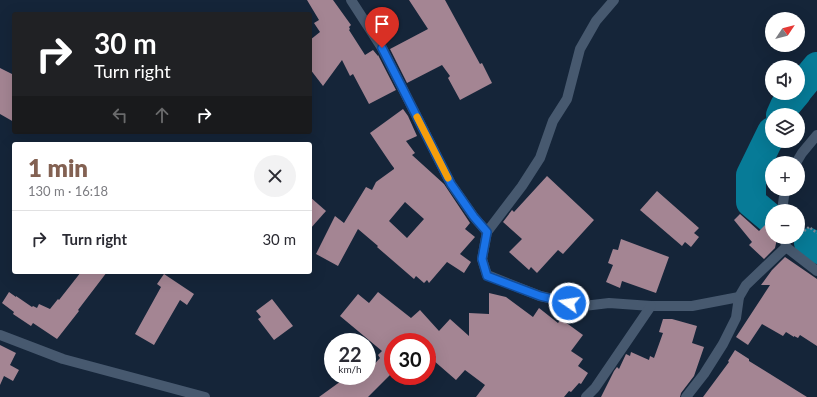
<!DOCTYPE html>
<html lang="en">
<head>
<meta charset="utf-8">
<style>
	:root { --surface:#fff; --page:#f2f2f3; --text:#2b2b33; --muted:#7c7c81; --line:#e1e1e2; --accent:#836152 }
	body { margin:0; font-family:Lato,sans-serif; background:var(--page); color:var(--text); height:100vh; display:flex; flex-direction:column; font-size:15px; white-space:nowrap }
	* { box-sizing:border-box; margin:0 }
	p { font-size:13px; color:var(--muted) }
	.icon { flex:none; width:22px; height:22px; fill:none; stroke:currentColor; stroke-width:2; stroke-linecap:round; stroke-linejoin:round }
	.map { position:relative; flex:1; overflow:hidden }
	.drawer { position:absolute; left:12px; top:142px; width:300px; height:132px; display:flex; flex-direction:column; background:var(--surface); border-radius:4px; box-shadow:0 4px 16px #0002 }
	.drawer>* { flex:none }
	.top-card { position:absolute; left:12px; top:12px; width:300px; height:122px; border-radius:4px; box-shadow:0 4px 16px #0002; background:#202124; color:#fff; overflow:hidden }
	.needle { width:26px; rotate:55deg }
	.fabs { position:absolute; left:765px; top:12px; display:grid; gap:8px }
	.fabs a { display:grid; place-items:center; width:40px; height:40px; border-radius:50%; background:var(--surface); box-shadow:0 4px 16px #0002; font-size:20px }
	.speed { position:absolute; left:324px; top:333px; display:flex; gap:8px; font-size:20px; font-weight:700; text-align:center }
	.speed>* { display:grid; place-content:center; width:52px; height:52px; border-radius:50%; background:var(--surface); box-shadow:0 4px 16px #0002; line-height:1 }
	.speed small { font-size:10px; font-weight:400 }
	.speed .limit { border:6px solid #d22; background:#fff; color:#111 }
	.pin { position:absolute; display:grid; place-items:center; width:34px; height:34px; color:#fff; margin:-41px -17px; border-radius:50% 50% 50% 0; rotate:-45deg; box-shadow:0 0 4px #0007 }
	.pin .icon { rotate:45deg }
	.me { position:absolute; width:44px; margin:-22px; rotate:283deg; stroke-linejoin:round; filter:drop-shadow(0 0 3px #0008) }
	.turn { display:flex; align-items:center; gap:14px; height:84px; padding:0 16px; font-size:18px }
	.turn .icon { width:52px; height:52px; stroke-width:2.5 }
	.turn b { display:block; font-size:28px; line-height:34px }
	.lanes { display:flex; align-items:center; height:38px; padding:0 16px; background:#0003; justify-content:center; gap:20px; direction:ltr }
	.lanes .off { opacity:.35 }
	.round { display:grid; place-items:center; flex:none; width:42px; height:42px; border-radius:21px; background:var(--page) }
	.headline { display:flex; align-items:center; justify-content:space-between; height:68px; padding:0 16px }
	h1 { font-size:24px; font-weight:800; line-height:30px; color:var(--accent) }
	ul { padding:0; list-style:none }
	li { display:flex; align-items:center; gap:12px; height:56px; padding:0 16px; border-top:1px solid var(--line) }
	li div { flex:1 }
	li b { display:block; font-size:15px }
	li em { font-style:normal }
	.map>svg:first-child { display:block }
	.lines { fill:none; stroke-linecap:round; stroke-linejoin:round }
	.river { stroke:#077b97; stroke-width:30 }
	.building { fill:#a48593; fill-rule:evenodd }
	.path { stroke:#778494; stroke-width:2.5; stroke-dasharray:2 2; stroke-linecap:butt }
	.minor { stroke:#47596f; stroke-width:10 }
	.route-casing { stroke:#114b97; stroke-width:10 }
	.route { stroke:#1a73e8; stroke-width:7 }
	.slow { stroke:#f59e0b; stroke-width:7 }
</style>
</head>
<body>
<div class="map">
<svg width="817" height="397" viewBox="0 0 817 397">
	<rect width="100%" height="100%" fill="#152539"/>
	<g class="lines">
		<g class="river">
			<polyline points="798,90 817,67"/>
			<polyline points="781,115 785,106 796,93"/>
			<polyline points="770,218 751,202 751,175 772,132"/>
			<polyline points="809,243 817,249"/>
		</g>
	</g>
	<g class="building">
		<polygon points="307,0 333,0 351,25 349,27 350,29 349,30 365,55 373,50 378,56 378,55 396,90 369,104 353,74 350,76 342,60 323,86 310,69 310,40 320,32 314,23 319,20"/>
		<polygon points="409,0 445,0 480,64 482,63 492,83 460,100 448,78 450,76 442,65 407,83 390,49 428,29"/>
		<polygon points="0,68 14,75 14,122 0,114"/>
		<path d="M403,109L408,116L417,136L406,141L415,153L412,155L444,184L470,223L465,229L475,237L460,254L471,262L464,273L447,262L429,283L427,280L424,283L416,276L414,279L377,247L378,246L358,229L338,266L316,254L335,216L344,223L366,187L372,190L376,182L394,169V168L391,164L370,133ZM405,202L424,219L407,238L389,221Z"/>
		<polygon points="547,176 594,220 563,254 558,250 537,273 531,267 529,270 509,252 522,239 503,222 512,210 514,212"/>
		<polygon points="657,191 699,228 694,233 699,237 691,247 685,242 682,246 640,210"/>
		<polygon points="310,197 326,211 310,229"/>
		<polygon points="740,214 759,231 765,225 772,232 772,237 775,237 777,239 775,248 764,259 749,245 752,242 734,220"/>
		<polygon points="621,239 669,257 656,293 622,281 620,288 606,282 613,265 608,263 613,249 618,250"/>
		<polygon points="785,257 817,279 817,346 800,335 798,338 794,336 794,337 786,332 783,336 762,324 748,345 736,337 770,285 761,285 772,270"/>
		<polygon points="81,272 107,272 78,310 79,311 57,339 33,323 31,326 13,314 14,312 2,303 9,292 16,297 16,296 32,307 33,306 37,308 39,304 50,309 58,299 59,300"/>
		<polygon points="164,274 194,294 187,305 180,300 154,345 135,334 161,287 157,284"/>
		<polygon points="378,292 411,318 420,310 439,331 450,319 469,336 469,313 489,314 489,293 506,297 533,317 539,308 558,323 561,319 583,335 571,351 583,359 578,366 588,373 581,384 579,383 571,392 569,391 564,397 476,397 485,385 465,370 456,380 433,360 436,357 427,349 427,342 393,342 393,372 368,397 319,397 348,376 367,376 367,372 380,358 378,355 382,351 340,316 358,294 369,303"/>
		<polygon points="272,299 293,326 274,340 258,319 261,317 256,311"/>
		<polygon points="663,319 672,319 697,326 692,343 704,347 694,376 681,393 680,397 601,397 614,371 617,367 619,369 626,354 630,356 631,352 649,360 650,356 654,358 663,333 659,332"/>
		<polygon points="0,345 16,353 10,365 19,370 13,381 4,376 0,385"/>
		<polygon points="735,350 749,359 749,361 807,397 703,397 729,362 728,361"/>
	</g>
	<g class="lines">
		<polyline class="path" points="798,236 809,227 817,233"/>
		<g class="minor">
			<polyline points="351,0 382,48 451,184 474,217 487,232"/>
			<polyline points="614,0 596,21 580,49 567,99 553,121 540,158 522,186 487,232 482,259 487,275 540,296 584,306 609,303 651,306 692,306 739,297"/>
			<polyline points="796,163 802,153 817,135"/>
			<polyline points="782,211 785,189"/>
			<polyline points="785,237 786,247 817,271"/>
			<polyline points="0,335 63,359 205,397"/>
			<polyline points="586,397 595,388 651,306"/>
			<polyline points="686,397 704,374 723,344 736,318 739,297 746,285 786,247"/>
		</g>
	</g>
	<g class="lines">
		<g class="route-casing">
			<polyline id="route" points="382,48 451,184 474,217 487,232 482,259 487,276 540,296 569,303"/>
		</g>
		<use href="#route" class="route"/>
		<polyline class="slow" points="417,117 448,178"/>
	</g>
</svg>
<div class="fabs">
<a><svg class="needle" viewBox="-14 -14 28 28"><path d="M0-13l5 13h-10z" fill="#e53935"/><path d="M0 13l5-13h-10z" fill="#7c7c81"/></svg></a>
<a><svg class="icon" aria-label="sound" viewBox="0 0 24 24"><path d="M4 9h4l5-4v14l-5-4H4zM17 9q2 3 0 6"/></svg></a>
<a><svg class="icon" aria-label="layers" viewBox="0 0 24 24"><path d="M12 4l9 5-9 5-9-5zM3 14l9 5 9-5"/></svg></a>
<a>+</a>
<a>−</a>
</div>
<div class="speed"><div>22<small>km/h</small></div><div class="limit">30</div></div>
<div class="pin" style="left:382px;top:48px;background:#d93025"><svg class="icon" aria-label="arrive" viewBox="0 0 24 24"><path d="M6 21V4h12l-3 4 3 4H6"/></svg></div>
<svg class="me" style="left:569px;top:303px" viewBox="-20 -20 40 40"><circle r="17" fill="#1a73e8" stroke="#fff" stroke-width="3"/><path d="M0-11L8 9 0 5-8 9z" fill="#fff"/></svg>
<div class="top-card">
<div class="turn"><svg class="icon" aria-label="right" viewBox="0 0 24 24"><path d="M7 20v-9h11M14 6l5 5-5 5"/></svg><div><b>30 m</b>Turn right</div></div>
<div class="lanes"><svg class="icon off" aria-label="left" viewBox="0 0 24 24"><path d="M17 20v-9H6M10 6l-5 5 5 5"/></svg><svg class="icon off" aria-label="ahead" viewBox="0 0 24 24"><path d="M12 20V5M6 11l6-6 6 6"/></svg><svg class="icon" aria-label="right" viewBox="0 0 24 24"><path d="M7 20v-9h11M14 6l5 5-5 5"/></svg></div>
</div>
<section class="drawer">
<div class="headline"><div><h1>1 min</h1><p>130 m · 16:18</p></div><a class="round"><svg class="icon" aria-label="close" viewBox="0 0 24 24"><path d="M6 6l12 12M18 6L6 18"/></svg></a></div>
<ul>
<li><svg class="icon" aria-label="right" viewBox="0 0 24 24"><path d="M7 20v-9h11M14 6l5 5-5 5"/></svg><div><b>Turn right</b></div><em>30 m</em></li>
</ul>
</section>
</div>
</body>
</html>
